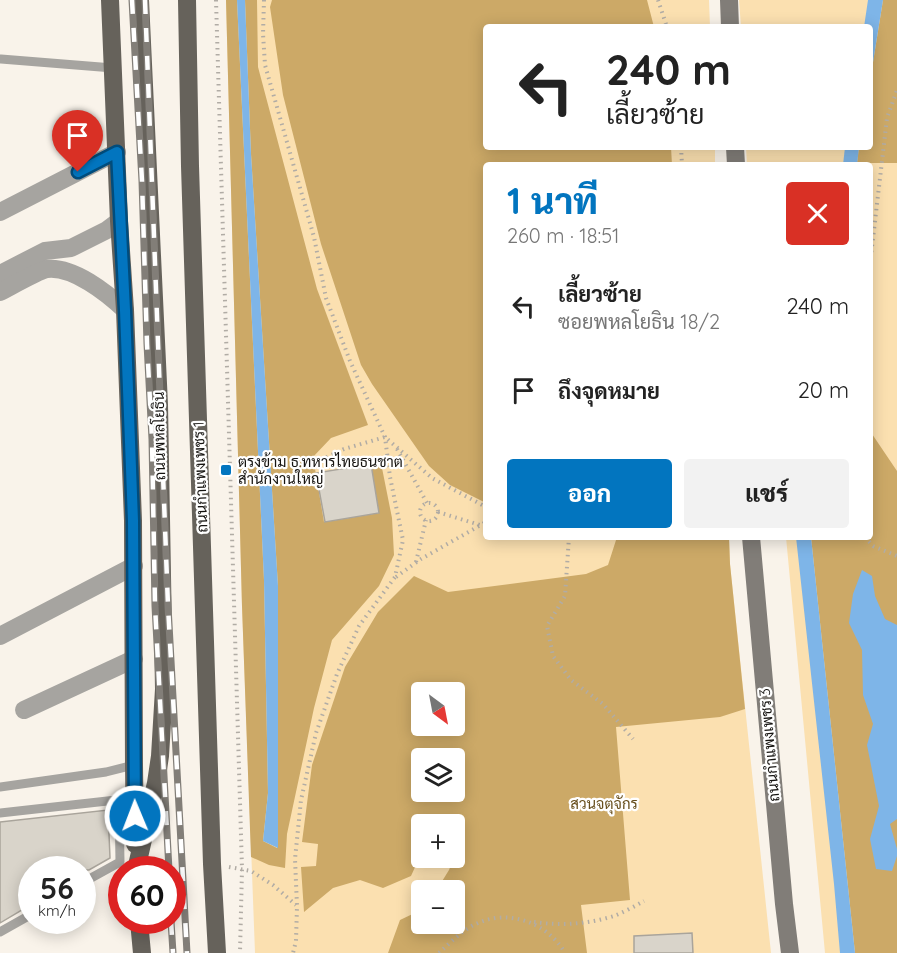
<!DOCTYPE html>
<html lang="th">
<head>
<meta charset="utf-8">
<style>
	:root { --surface:#fff; --page:#f2f2f2; --text:#222; --muted:#767676; --accent:#0275bf }
	body { margin:0; font-family:Quicksand,Sarabun,sans-serif; background:var(--page); color:var(--text); height:100vh; display:flex; flex-direction:column; font-size:22px; white-space:nowrap }
	* { box-sizing:border-box; margin:0 }
	p { font-size:20px; color:var(--muted) }
	.icon { flex:none; width:33px; height:33px; fill:none; stroke:currentColor; stroke-width:2; stroke-linecap:round; stroke-linejoin:round }
	.map { position:relative; flex:1; overflow:hidden }
	.details { position:absolute; left:483px; top:162px; width:390px; height:378px; display:flex; flex-direction:column; background:var(--surface); border-radius:6px; box-shadow:0 3px 15px #0003 }
	.details>* { flex:none }
	.top-card { position:absolute; left:483px; top:24px; width:390px; height:126px; border-radius:6px; box-shadow:0 3px 15px #0003; background:#fff; color:var(--text); overflow:hidden }
	.needle { width:39px; rotate:148deg }
	.fabs { position:absolute; left:411px; top:682px; display:grid; gap:12px }
	.fabs a { display:grid; place-items:center; width:54px; height:54px; border-radius:6px; background:var(--surface); box-shadow:0 3px 15px #0003; font-size:30px }
	.speed { position:absolute; left:18px; top:856px; display:flex; gap:12px; font-size:30px; font-weight:700; text-align:center }
	.speed>* { display:grid; place-content:center; width:78px; height:78px; border-radius:50%; background:var(--surface); box-shadow:0 3px 15px #0003; line-height:1 }
	.speed small { font-size:15px; font-weight:400 }
	.speed .limit { border:9px solid #d22; background:#fff; color:#111 }
	.pin { position:absolute; display:grid; place-items:center; width:51px; height:51px; color:#fff; margin:-62px -26px; border-radius:50% 50% 50% 0; rotate:-45deg; box-shadow:0 0 6px #0007 }
	.pin .icon { rotate:45deg }
	.me { position:absolute; width:66px; margin:-33px; rotate:359deg; stroke-linejoin:round; filter:drop-shadow(0 0 4px #0008) }
	.turn { display:flex; align-items:center; gap:21px; height:126px; padding:0 24px; font-size:27px }
	.turn .icon { width:78px; height:78px; stroke-width:2.5 }
	.turn b { display:block; font-size:42px; line-height:51px }
	.round { display:grid; place-items:center; flex:none; width:63px; height:63px; border-radius:6px; background:var(--page) }
	.headline { display:flex; align-items:center; justify-content:space-between; height:102px; padding:0 24px }
	h1 { font-size:36px; font-weight:800; line-height:45px; color:var(--accent) }
	.button { display:flex; gap:12px; margin-top:auto; padding:12px 24px }
	.button a { flex:1; height:69px; border-radius:6px; background:var(--accent); color:#fff; font-size:24px; font-weight:800; line-height:69px; text-align:center }
	.button a+a { background:var(--page); color:var(--text) }
	ul { padding:0; list-style:none }
	li { display:flex; align-items:center; gap:18px; height:84px; padding:0 24px }
	li div { flex:1 }
	li b { display:block; font-size:22px }
	li em { font-style:normal }
	.map>svg:first-child { display:block }
	.green { fill:#fbe0b0; fill-rule:evenodd }
	.forest { fill:#cca967; fill-rule:evenodd }
	.water { fill:#7eb5e8 }
	.building { fill:#d9d4ca; stroke:#a9a49b; stroke-width:1.5 }
	.lines { fill:none; stroke-linecap:round; stroke-linejoin:round }
	.path { stroke:#b1aca5; stroke-width:4; stroke-dasharray:1.5 4.5; stroke-linecap:butt }
	.lane { stroke:#a6a4a0; stroke-width:9 }
	.street { stroke:#a6a4a0; stroke-width:18 }
	.secondary { stroke:#817d78; stroke-width:18 }
	.primary { stroke:#66625b; stroke-width:18 }
	.rail-casing { stroke:#827e78; stroke-width:7 }
	.rail { stroke:#fff; stroke-width:4.5; stroke-dasharray:14; stroke-linecap:butt }
	.route-casing { stroke:#014c7c; stroke-width:15 }
	.route { stroke:#0275bf; stroke-width:10 }
	.poi-dot { fill:#0275bf; stroke:#fff; stroke-width:2 }
	.labels { text-anchor:middle; dominant-baseline:central; stroke-width:4.5; stroke-linejoin:round; paint-order:stroke }
	.street-label { font-size:15px; fill:#151310; stroke:#fff }
	.poi-label { font-size:15px; fill:#151310; stroke:#fff; text-anchor:start }
	.park-label { font-size:15px; fill:#684f1d; stroke:#fff }
</style>
</head>
<body>
<div class="map">
<svg width="897" height="953" viewBox="0 0 897 953">
	<rect width="100%" height="100%" fill="#f9f3ea"/>
	<g class="green">
		<path d="M226,0H709L710,27H486V147H715V165H486V537H729L730,564L771,953H255L242,606ZM422,693H454V726H422ZM422,759H454V792H422ZM422,825H454V858H422ZM422,891H454V924H422Z"/>
		<polygon points="739,0 897,0 897,953 825,953 786,537 870,537 870,165 747,165 746,147 870,147 870,27 741,27"/>
	</g>
	<g class="forest">
		<polygon points="226,0 237,0 264,580 268,793 263,841 277,848 278,586 251,154 245,0 257,0 258,67 317,289 368,425 331,438 313,457 324,522 379,513 371,464 382,468 392,518 394,555 379,586 332,640 314,708 287,834 285,868 269,865 251,857 242,606"/>
		<polygon points="272,0 647,0 654,27 486,27 486,147 671,147 672,165 486,165 486,503 450,485 429,466 372,384 361,365 321,244 283,95 270,7"/>
		<polygon points="883,0 897,0 897,163 857,163 859,147 870,147 870,81"/>
		<polygon points="870,431 897,471 897,953 855,953 811,537 870,537"/>
		<path d="M617,537H729L730,564L745,709L720,717L616,727L630,900L581,905L587,953H388L400,920L421,910L422,924H454V891H436L449,870L465,830L453,819L438,825H422L421,854L411,876L383,888L360,880L333,888L304,912L301,867L316,866L318,844L302,842L312,765L345,667L378,612L414,576L448,592L586,574L608,565ZM422,693H454V726H422ZM422,759H454V792H422Z"/>
	</g>
	<g class="water">
		<polygon points="237,0 245,0 251,154 278,586 278,848 263,841 268,793 264,580"/>
		<polygon points="868,0 883,0 870,81 870,27 864,27"/>
		<polygon points="845,147 859,147 857,165 843,165"/>
		<polygon points="796,537 811,537 855,953 840,953 834,884"/>
		<polygon points="862,570 872,576 875,596 885,619 897,625 897,819 890,824 897,849 897,856 892,871 876,869 870,839 879,806 867,745 873,724 863,695 862,650 849,623 853,594"/>
	</g>
	<g class="building">
		<polygon points="371,464 379,513 325,522 316,473"/>
		<polygon points="108,810 110,858 89,870 32,870 32,904 0,923 0,822"/>
		<polygon points="692,933 693,953 634,953 634,936"/>
	</g>
	<g class="lines">
		<g class="path">
			<polyline points="216,0 242,869 240,953"/>
			<polyline points="264,0 263,34 265,65 314,237 326,298 350,361 385,437 390,477 403,540 395,577 359,626 337,674 316,733 301,800 295,859 297,906 296,941 293,953"/>
			<polyline points="658,0 667,27"/>
			<polyline points="681,147 682,165"/>
			<polyline points="870,264 887,118 897,90"/>
			<polyline points="397,449 427,503"/>
			<polyline points="321,460 344,449 385,437 432,478 486,507"/>
			<circle cx="429" cy="512" r="9"/>
			<polyline points="438,512 480,525"/>
			<polyline points="569,537 565,596 547,626 553,656 571,680 603,704 633,739"/>
			<polyline points="865,537 873,546 897,556"/>
			<polyline points="416,562 426,520"/>
			<polyline points="396,577 421,559 486,522"/>
			<polyline points="229,867 251,871 273,885 296,905"/>
			<path d="M534,922C561,926 588,924 614,916C624,912 635,906 644,901"/>
			<path d="M439,953C450,943 462,930 476,924C508,908 548,923 565,953"/>
		</g>
		<g class="lane">
			<polyline points="1,59 113,68"/>
			<polyline points="0,787 106,772 134,765"/>
			<polyline points="0,813 134,798"/>
			<polyline points="82,883 120,862 119,801"/>
			<polyline points="0,932 32,914"/>
		</g>
		<g class="street">
			<polyline points="0,212 117,152"/>
			<polyline points="0,274 45,251 71,248 107,230 119,221"/>
			<path d="M0,292C10,287 38,271 47,269C73,266 107,293 125,310"/>
			<polyline points="0,636 134,566"/>
			<polyline points="24,710 134,659"/>
		</g>
		<g class="secondary">
			<polyline points="729,0 730,27"/>
			<polyline points="735,147 736,165"/>
			<polyline points="751,537 784,904 790,953"/>
		</g>
		<g class="primary">
			<polyline points="110,0 119,221 125,310 133,521 134,765 135,844"/>
			<polyline points="187,0 190,166 212,864 217,953"/>
			<polyline points="136,870 156,783 160,756 164,689 159,405 140,0"/>
			<polyline points="139,921 142,953"/>
		</g>
		<g class="rail-casing">
			<g id="rail">
				<polyline points="132,0 142,181 147,344 152,439 155,606 169,870"/>
				<polyline points="145,0 168,606 187,953"/>
				<polyline points="171,921 173,953"/>
			</g>
		</g>
		<use href="#rail" class="rail"/>
	</g>
	<g class="lines">
		<g class="route-casing">
			<polyline id="route" points="78,172 117,152 125,310 133,521 135,816"/>
		</g>
		<use href="#route" class="route"/>
	</g>
	<rect class="poi-dot" x="220" y="464" width="12" height="12" rx="3"/>
	<g class="labels">
		<g class="street-label">
			<text transform="translate(159 436) rotate(-91)">ถนนพหลโยธิน</text>
			<text transform="translate(200 477) rotate(-92)">ถนนกำแพงเพชร 1</text>
			<text transform="translate(769 745) rotate(-95)">ถนนกำแพงเพชร 3</text>
		</g>
		<g class="poi-label">
			<text x="238" y="461">ตรงข้าม ธ.ทหารไทยธนชาต<tspan x="238" dy="17">สำนักงานใหญ่</tspan></text>
		</g>
		<g class="park-label">
			<text x="604" y="803">สวนจตุจักร</text>
		</g>
	</g>
</svg>
<div class="fabs">
<a><svg class="needle" viewBox="-14 -14 28 28"><path d="M0-13l5 13h-10z" fill="#e53935"/><path d="M0 13l5-13h-10z" fill="#767676"/></svg></a>
<a><svg class="icon" aria-label="layers" viewBox="0 0 24 24"><path d="M12 4l9 5-9 5-9-5zM3 14l9 5 9-5"/></svg></a>
<a>+</a>
<a>−</a>
</div>
<div class="speed"><div>56<small>km/h</small></div><div class="limit">60</div></div>
<div class="pin" style="left:78px;top:172px;background:#d93025"><svg class="icon" aria-label="arrive" viewBox="0 0 24 24"><path d="M6 21V4h12l-3 4 3 4H6"/></svg></div>
<svg class="me" style="left:135px;top:816px" viewBox="-20 -20 40 40"><circle r="17" fill="#0275bf" stroke="#fff" stroke-width="3"/><path d="M0-11L8 9 0 5-8 9z" fill="#fff"/></svg>
<div class="top-card">
<div class="turn"><svg class="icon" aria-label="left" viewBox="0 0 24 24"><path d="M17 20v-9H6M10 6l-5 5 5 5"/></svg><div><b>240 m</b>เลี้ยวซ้าย</div></div>
</div>
<section class="details">
<div class="headline"><div><h1>1 นาที</h1><p>260 m · 18:51</p></div><a class="round" style="background:#d93025;color:#fff"><svg class="icon" aria-label="close" viewBox="0 0 24 24"><path d="M6 6l12 12M18 6L6 18"/></svg></a></div>
<ul>
<li><svg class="icon" aria-label="left" viewBox="0 0 24 24"><path d="M17 20v-9H6M10 6l-5 5 5 5"/></svg><div><b>เลี้ยวซ้าย</b><p>ซอยพหลโยธิน 18/2</p></div><em>240 m</em></li>
<li><svg class="icon" aria-label="arrive" viewBox="0 0 24 24"><path d="M6 21V4h12l-3 4 3 4H6"/></svg><div><b>ถึงจุดหมาย</b></div><em>20 m</em></li>
</ul>
<div class="button"><a>ออก</a><a>แชร์</a></div>
</section>
</div>
</body>
</html>
